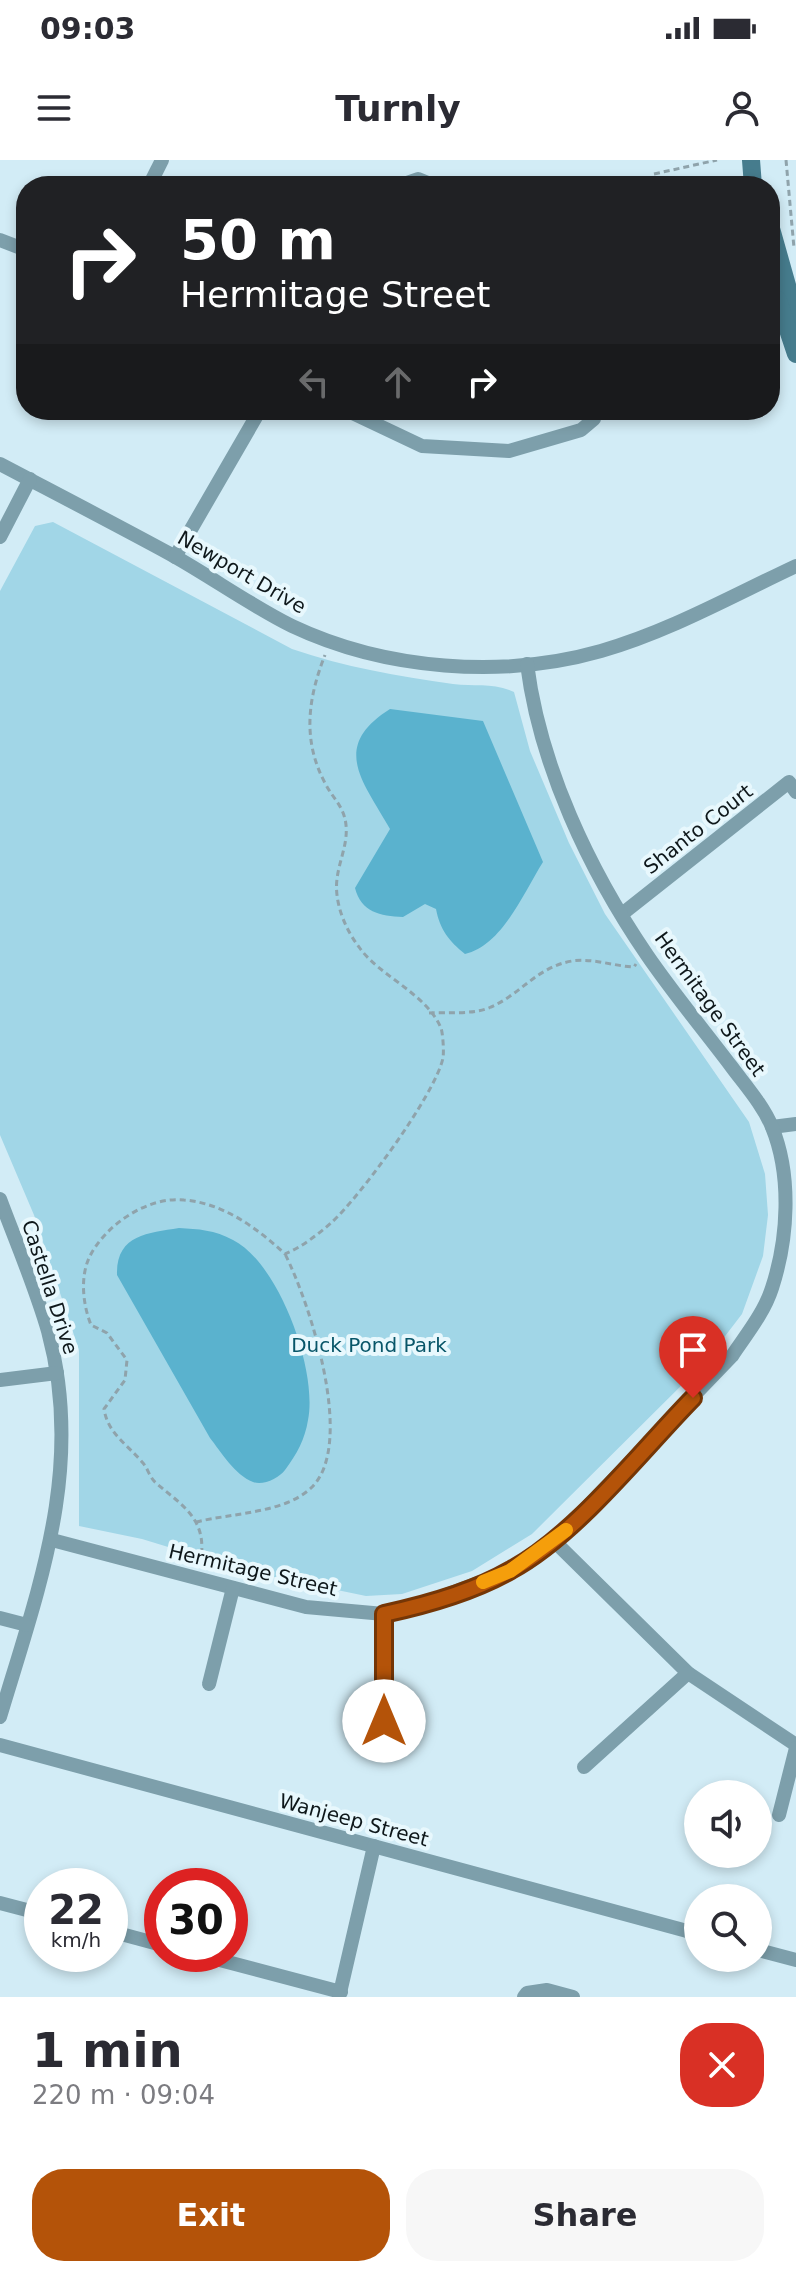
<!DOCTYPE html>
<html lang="en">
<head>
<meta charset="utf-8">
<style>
	:root { --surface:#fff; --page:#f7f7f7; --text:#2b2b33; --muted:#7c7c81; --accent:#b45309 }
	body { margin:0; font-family:"DejaVu Sans",sans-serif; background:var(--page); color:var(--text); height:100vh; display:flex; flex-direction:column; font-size:30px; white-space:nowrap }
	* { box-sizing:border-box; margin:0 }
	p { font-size:26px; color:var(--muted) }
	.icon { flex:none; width:44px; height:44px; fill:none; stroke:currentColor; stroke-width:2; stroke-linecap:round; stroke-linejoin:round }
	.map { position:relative; height:1837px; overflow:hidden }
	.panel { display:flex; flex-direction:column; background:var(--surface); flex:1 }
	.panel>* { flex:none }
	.hud { position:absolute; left:16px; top:16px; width:764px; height:244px; border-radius:32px; box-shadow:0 4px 12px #0003; background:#202124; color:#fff; overflow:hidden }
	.tools { position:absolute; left:684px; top:1620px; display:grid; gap:16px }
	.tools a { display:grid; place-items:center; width:88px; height:88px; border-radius:50%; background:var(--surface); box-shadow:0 4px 12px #0003; font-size:40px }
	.speed { position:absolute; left:24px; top:1708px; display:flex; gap:16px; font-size:40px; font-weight:700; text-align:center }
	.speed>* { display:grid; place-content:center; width:104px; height:104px; border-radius:50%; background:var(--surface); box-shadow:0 4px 12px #0003; line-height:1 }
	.speed small { font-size:20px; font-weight:400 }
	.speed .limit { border:12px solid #d22; background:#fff; color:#111 }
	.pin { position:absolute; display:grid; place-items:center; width:68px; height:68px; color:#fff; margin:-82px -34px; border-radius:50% 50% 50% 0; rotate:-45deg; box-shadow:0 0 8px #0007 }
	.pin .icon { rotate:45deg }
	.me { position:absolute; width:88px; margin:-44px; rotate:0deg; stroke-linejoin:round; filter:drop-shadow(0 0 6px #0008) }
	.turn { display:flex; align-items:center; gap:28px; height:168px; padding:0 32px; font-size:36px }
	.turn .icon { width:104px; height:104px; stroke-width:2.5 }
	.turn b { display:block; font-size:56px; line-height:68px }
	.lanes { display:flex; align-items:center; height:76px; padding:0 32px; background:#0003; justify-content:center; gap:40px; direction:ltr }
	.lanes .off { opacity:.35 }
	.round { display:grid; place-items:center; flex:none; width:84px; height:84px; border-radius:32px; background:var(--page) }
	.headline { display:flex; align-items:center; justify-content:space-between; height:136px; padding:0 32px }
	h1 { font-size:48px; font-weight:700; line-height:60px }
	.button { display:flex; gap:16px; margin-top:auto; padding:16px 32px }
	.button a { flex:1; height:92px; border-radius:32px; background:var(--accent); color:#fff; font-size:32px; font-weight:700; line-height:92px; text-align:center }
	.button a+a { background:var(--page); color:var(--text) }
	.status { display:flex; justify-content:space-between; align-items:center; height:56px; padding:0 40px; background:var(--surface); direction:ltr }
	.status svg { height:22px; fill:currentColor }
	header { display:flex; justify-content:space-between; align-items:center; height:104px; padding:0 32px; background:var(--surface); font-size:36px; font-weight:700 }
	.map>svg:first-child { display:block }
	.green { fill:#a1d6e7 }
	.water { fill:#5ab2ce }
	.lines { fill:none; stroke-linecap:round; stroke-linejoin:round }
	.path { stroke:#8fa3ab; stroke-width:3; stroke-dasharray:6 4; stroke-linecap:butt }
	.street { stroke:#7d9fab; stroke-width:14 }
	.secondary { stroke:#467c8d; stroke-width:18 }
	.route-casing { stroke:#753606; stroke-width:20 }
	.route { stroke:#b45309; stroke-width:14 }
	.slow { stroke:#f59e0b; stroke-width:14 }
	.labels { text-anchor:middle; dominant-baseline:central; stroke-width:8; stroke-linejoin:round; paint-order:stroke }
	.street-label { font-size:20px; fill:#0e171a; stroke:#e8f8fd }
	.park-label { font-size:20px; fill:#085669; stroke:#e8f8fd }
</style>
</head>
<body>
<div class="status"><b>09:03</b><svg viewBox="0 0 49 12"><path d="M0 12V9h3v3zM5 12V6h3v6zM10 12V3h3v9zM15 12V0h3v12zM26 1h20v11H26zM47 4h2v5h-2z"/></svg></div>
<header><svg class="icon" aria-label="menu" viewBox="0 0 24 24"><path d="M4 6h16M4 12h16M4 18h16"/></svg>Turnly<svg class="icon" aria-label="person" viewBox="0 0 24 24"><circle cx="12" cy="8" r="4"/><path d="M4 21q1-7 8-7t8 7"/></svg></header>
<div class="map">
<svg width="796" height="1837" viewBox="0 0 796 1837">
	<rect width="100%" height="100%" fill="#d2ecf6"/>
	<path class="green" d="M53,362L292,489C344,507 398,516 453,524C475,527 493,522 514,532L530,591L569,683L605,754L749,962L765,1014L768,1055L763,1096L742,1154L706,1201L532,1374L472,1411L402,1434L366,1436L250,1412L142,1379L79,1366V1190L34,1055L0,975V431L35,366Z"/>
	<g class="water">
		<path d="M390,549L483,561L543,702C524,732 502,786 465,794C449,781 440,770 436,749L425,744L403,757C380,756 361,752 355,728L390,669C363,621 330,587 390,549Z"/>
		<path d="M179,1068C198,1069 215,1070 233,1080C279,1103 318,1211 308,1260C305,1279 297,1294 285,1310C279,1318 263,1326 253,1322C235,1315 221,1292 210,1278L117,1115C116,1075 147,1073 179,1068Z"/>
	</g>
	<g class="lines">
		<g class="path">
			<polyline points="786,0 794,88"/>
			<polyline points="654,14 717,0"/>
			<path d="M429,853C447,852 474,855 491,847C521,834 537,807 572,801C593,798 613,806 634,807L636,804"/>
			<path d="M196,1362C233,1353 285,1353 311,1328C357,1285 309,1141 285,1094"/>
			<path d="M200,1404C209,1360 184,1347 156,1323C150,1318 148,1309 143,1303C127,1284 108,1274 104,1249L125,1220L127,1200L107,1173L91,1165C83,1145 80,1118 89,1098C104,1066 147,1036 184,1040C223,1043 257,1068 285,1094C302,1087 317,1075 331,1063C359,1038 435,935 443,898C444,892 443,874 441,868C426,833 379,816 359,787C345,769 334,742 337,719C339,701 348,684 346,665C344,646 333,639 325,623C302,580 308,538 325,495"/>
		</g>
		<g class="street">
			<polyline points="149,26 162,0"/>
			<polyline points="398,26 418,19 435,26"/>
			<polyline points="0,80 26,90"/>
			<polyline points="346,250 422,286 509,291 581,270 594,259 595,250"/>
			<path d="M0,304C57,334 115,364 172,395C213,418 250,445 292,466C385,510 503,519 601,491C670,471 732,436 796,406"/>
			<polyline points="0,377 30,319"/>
			<polyline points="175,397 260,250"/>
			<polyline points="622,754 789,622 796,632"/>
			<polyline points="772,967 796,964"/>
			<path d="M0,1039C16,1082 35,1126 48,1171C85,1307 39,1427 0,1557"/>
			<polyline points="0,1220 57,1213"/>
			<path d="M52,1380L306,1447L384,1454L411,1448L510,1411L554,1381L732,1196C746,1175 764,1153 772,1128C788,1079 792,1016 772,967C763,945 745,925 731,906C703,869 673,833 647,795C589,710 540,606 527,504"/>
			<polyline points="554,1381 688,1513 796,1585"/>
			<polyline points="384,1454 384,1561"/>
			<polyline points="0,1458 27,1465"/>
			<polyline points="209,1524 233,1428"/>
			<polyline points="0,1585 698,1774"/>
			<polyline points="584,1607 688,1513"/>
			<polyline points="779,1655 796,1588"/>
			<polyline points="0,1743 42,1754"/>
			<polyline points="110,1771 162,1785"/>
			<polyline points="758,1790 796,1800"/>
			<polyline points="197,1794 341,1832"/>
			<polyline points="339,1837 374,1686"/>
			<polyline points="524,1837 527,1833 547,1830 573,1837"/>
		</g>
		<g class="secondary">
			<polyline points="751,0 753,26"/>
			<polyline points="770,65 796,157"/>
			<polyline points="778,140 796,194"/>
		</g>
	</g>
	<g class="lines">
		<g class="route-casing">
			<path id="route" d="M384,1561V1454C426,1445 473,1432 511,1410C577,1374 640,1292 693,1238"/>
		</g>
		<use href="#route" class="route"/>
		<polyline class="slow" points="483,1422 510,1411 566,1370"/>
	</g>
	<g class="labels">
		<g class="street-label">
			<text transform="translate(242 412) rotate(30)">Newport Drive</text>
			<text transform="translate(698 669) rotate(-38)">Shanto Court</text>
			<text transform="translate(710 844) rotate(54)">Hermitage Street</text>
			<text transform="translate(50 1127) rotate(72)">Castella Drive</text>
			<text transform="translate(253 1410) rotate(13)">Hermitage Street</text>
			<text transform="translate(354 1660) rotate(15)">Wanjeep Street</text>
		</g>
		<g class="park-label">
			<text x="369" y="1185">Duck Pond Park</text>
		</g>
	</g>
</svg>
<div class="tools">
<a><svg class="icon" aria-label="sound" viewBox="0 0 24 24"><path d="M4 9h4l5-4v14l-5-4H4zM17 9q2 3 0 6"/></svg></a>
<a><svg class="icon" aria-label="search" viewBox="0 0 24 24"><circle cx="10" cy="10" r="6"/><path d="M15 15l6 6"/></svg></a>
</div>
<div class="speed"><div>22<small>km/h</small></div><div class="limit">30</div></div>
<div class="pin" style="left:693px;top:1238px;background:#d93025"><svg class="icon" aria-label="arrive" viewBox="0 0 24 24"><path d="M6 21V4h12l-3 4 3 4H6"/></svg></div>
<svg class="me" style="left:384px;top:1561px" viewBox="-20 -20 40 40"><circle r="19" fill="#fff"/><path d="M0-13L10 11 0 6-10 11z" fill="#b45309"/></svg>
<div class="hud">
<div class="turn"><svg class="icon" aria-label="right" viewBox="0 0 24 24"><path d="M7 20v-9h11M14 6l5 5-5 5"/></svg><div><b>50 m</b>Hermitage Street</div></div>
<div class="lanes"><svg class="icon off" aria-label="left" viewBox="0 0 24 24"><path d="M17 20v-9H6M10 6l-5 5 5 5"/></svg><svg class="icon off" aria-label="ahead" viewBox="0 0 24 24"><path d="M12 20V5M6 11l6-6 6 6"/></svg><svg class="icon" aria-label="right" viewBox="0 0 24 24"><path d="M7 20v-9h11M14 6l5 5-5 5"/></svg></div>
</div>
</div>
<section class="panel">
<div class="headline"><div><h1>1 min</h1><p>220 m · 09:04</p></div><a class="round" style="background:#d93025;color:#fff"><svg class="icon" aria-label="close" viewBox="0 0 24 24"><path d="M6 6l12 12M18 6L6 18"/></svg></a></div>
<div class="button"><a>Exit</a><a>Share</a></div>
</section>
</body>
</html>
